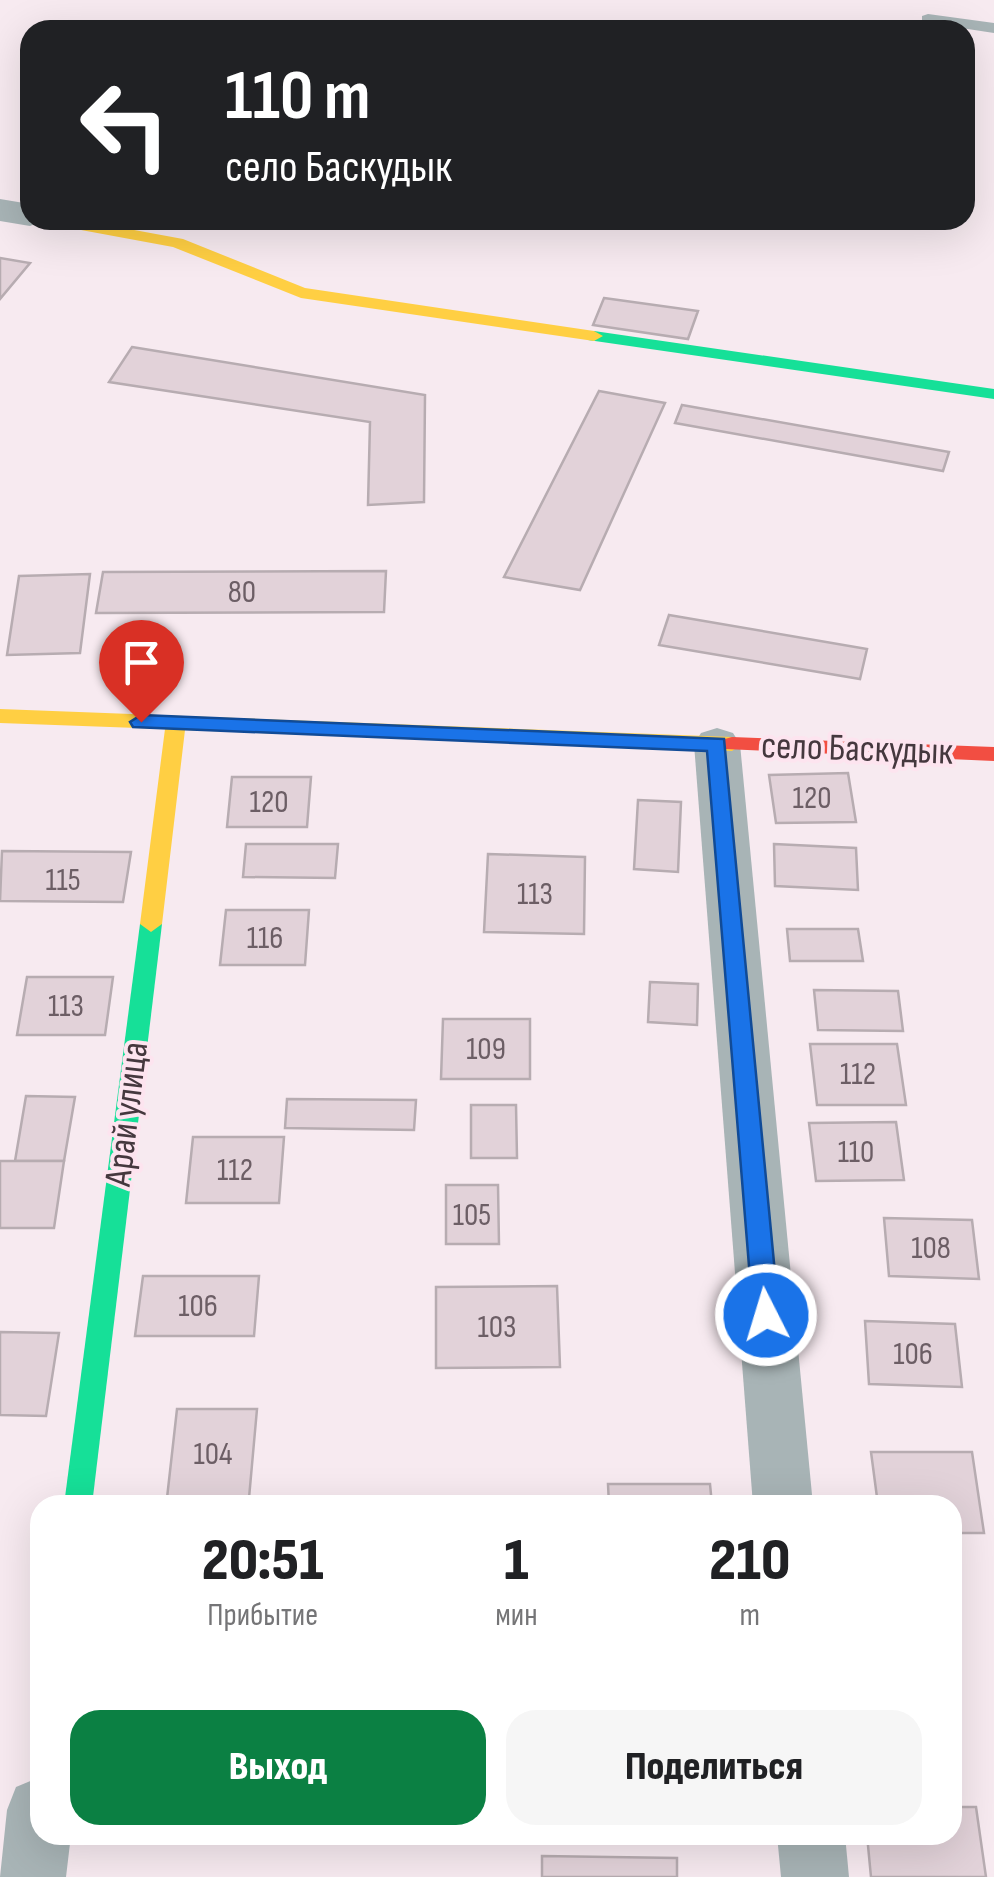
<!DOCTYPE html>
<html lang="ru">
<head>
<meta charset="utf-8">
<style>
	:root { --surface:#fff; --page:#f6f6f6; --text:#202124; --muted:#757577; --accent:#0b8043 }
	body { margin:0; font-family:"Sofia Sans Condensed",sans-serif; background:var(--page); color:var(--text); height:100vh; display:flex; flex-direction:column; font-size:38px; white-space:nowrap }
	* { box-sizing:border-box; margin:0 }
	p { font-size:32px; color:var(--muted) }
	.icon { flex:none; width:55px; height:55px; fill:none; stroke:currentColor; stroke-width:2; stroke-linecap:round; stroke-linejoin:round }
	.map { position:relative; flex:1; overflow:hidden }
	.panel { position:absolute; left:30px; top:1495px; width:932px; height:350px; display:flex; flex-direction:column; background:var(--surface); border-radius:30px; box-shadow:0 10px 40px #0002 }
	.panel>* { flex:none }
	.banner { position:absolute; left:20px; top:20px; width:955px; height:210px; border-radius:30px; box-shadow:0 10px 40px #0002; background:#202124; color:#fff; overflow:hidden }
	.pin { position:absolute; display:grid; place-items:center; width:85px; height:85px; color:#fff; margin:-102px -42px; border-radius:50% 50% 50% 0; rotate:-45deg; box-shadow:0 0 10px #0007 }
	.pin .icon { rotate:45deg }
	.me { position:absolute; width:110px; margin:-55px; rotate:355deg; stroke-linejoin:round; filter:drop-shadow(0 0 8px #0008) }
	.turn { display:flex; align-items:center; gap:35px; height:210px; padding:0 40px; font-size:45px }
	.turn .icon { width:130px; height:130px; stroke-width:2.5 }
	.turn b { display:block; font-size:70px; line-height:85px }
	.eta { display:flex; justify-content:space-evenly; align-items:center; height:170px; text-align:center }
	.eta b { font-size:60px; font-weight:800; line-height:70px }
	.cta { display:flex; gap:20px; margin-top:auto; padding:20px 40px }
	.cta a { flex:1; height:115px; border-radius:30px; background:var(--accent); color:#fff; font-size:40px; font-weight:800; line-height:115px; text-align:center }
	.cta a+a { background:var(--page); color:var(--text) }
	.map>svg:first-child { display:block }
	.building { fill:#e2d2d9; stroke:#b7acb1; stroke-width:2.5 }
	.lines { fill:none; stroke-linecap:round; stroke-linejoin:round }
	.lane { fill:#a8b4b6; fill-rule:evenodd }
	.street { fill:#a8b4b6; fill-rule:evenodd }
	.fast { fill:#16e098; fill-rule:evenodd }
	.slow { fill:#ffcf43; fill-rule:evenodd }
	.jam { fill:#f24e42; fill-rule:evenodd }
	.route { fill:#1a73e8; stroke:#114b97; stroke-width:2.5 }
	.labels { text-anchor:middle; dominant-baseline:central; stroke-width:8; stroke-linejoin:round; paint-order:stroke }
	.number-label { font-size:32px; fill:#6c5e65 }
	.street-label { font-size:38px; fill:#45383e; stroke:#fde4ef }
</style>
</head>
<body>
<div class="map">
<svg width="994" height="1877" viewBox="0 0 994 1877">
	<rect width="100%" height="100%" fill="#f7eaf0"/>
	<g class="building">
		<polygon points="0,258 30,263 0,299"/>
		<polygon points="604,298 698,311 688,339 593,325"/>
		<polygon points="132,347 425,395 424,502 368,505 370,422 109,382"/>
		<polygon points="599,391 665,403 580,590 504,577"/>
		<polygon points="682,405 949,452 943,471 675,423"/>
		<polygon points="386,571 384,612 96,613 103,572"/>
		<polygon points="90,574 80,653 7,655 19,576"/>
		<polygon points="669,615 867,649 860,679 659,645"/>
		<polygon points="848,773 856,822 776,823 769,775"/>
		<polygon points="232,777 311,777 307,827 227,827"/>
		<polygon points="638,800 681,802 678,872 634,869"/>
		<polygon points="246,844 338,844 335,878 243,877"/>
		<polygon points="774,844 856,848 858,890 775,886"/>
		<polygon points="2,851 131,852 123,902 0,901"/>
		<polygon points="488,854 585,857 584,934 484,932"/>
		<polygon points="226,910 309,910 305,965 220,965"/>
		<polygon points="787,929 858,929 863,961 790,961"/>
		<polygon points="27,977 113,977 105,1035 17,1035"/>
		<polygon points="650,982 698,984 697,1025 648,1022"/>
		<polygon points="814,990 898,991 903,1031 818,1030"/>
		<polygon points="443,1019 530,1019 530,1079 441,1079"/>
		<polygon points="810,1044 897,1044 906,1105 817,1105"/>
		<polygon points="26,1096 75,1097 64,1161 15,1161"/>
		<polygon points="287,1099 416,1100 414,1130 285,1128"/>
		<polygon points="471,1105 516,1105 517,1158 471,1158"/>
		<polygon points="896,1122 904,1180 816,1181 809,1123"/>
		<polygon points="193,1137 284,1137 279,1203 186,1203"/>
		<polygon points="0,1161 64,1161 54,1228 0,1228"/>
		<polygon points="446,1185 498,1185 499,1244 446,1244"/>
		<polygon points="884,1218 972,1220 979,1279 889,1276"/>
		<polygon points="143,1276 259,1276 254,1336 135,1336"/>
		<polygon points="557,1286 560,1367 436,1368 436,1287"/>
		<polygon points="865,1321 955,1324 962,1387 869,1384"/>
		<polygon points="0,1332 59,1333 46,1416 0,1415"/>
		<polygon points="177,1409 257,1409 249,1498 167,1498"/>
		<polygon points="871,1452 972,1452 984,1533 952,1533 952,1505 878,1505"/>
		<polygon points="608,1484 710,1484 712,1505 609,1505"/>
		<polygon points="167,1498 249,1498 248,1505 167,1505"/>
		<polygon points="952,1807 976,1807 986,1877 871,1877 867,1835 952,1835"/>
		<polygon points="542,1856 677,1858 677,1877 542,1877"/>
	</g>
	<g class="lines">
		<polygon class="lane" points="928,14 994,23 994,33 922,22 922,16"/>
		<g class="street">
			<polygon points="0,199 30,204 30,220 45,220 30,226 0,221"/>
			<polygon points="717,728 733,733 740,744 813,1505 753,1505 694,744 701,733"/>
			<polygon points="40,1777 40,1835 71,1835 66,1877 0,1877 7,1810 16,1787"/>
			<polygon points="777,1835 845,1835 849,1877 781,1877"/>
		</g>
		<g class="fast">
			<polygon points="594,331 994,389 994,399 588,340 588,332"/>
			<polygon points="151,916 162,924 92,1505 64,1505 140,924"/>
		</g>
		<g class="slow">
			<polygon points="46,220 80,220 183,239 305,288 594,331 603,336 594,341 301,298 173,247 54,225"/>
			<polygon points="0,709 732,737 742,744 732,751 185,730 162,924 151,932 140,924 165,729 0,723"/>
		</g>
		<polygon class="jam" points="732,737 994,747 994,761 725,749 722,744 725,739"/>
	</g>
	<polygon class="route" points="141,715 724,739 779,1315 775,1323 766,1326 757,1323 753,1315 707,751 133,727 130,722"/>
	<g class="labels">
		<g class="number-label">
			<text x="242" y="592">80</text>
			<text x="812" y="798">120</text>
			<text x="269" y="802">120</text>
			<text x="63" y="880">115</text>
			<text x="535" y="894">113</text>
			<text x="265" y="938">116</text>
			<text x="66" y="1006">113</text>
			<text x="486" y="1049">109</text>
			<text x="858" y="1074">112</text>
			<text x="856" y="1152">110</text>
			<text x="235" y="1170">112</text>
			<text x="472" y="1215">105</text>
			<text x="931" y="1248">108</text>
			<text x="198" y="1306">106</text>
			<text x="497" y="1327">103</text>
			<text x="913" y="1354">106</text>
			<text x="213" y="1454">104</text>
		</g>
		<g class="street-label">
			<text transform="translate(857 749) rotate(2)">село Баскудык</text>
			<text transform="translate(127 1114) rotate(-83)">Арай улица</text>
		</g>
	</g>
</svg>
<div class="pin" style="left:141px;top:722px;background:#d93025"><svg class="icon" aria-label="arrive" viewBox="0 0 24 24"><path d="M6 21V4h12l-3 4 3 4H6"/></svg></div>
<svg class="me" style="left:766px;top:1315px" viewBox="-20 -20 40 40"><circle r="17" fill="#1a73e8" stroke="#fff" stroke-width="3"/><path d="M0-11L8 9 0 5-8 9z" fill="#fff"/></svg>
<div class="banner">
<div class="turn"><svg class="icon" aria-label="left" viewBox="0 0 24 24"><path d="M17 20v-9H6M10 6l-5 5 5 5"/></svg><div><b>110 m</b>село Баскудык</div></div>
</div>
<section class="panel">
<div class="eta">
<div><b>20:51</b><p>Прибытие</p></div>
<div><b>1</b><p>мин</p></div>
<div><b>210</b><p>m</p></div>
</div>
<div class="cta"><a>Выход</a><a>Поделиться</a></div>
</section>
</div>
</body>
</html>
